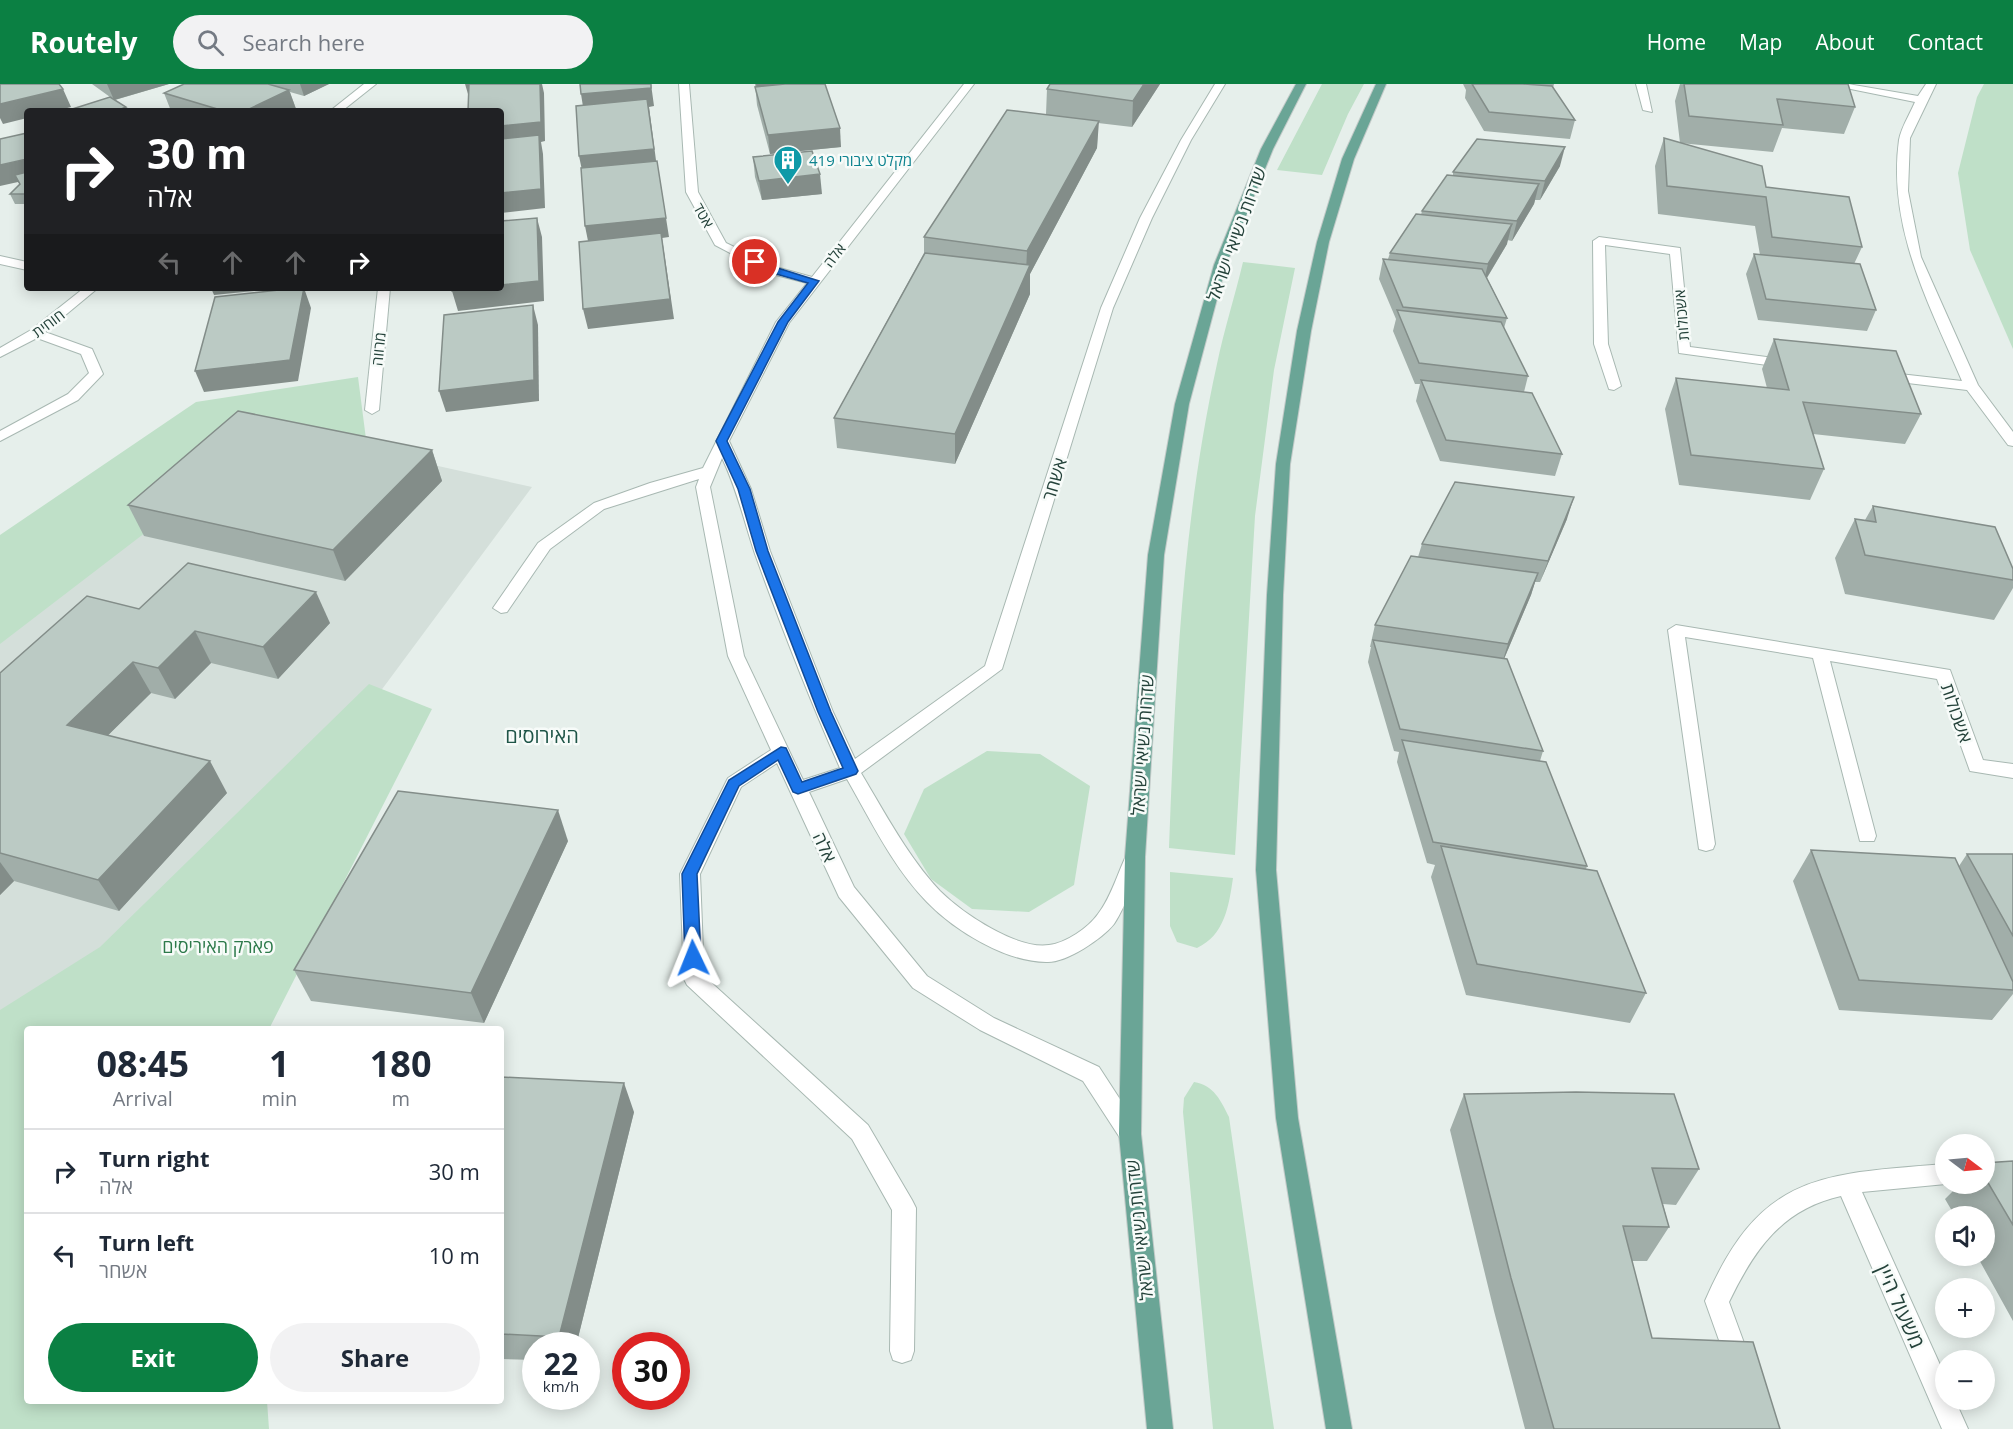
<!DOCTYPE html>
<html lang="en">
<head>
<meta charset="utf-8">
<style>
	:root { --surface:#fff; --page:#f2f2f3; --text:#1f2937; --muted:#747a83; --line:#e0e1e3; --accent:#0b8043 }
	body { margin:0; font-family:"Open Sans","Noto Sans Hebrew",sans-serif; background:var(--page); color:var(--text); height:100vh; display:flex; flex-direction:column; font-size:22px; white-space:nowrap }
	* { box-sizing:border-box; margin:0 }
	p { font-size:20px; color:var(--muted) }
	.icon { flex:none; width:33px; height:33px; fill:none; stroke:currentColor; stroke-width:2; stroke-linecap:round; stroke-linejoin:round }
	.map { position:relative; flex:1; overflow:hidden }
	.drawer { position:absolute; left:24px; top:942px; width:480px; height:378px; display:flex; flex-direction:column; background:var(--surface); border-radius:6px; box-shadow:0 3px 15px #0003 }
	.drawer>* { flex:none }
	.banner { position:absolute; left:24px; top:24px; width:480px; height:183px; border-radius:6px; box-shadow:0 3px 15px #0003; background:#202124; color:#fff; overflow:hidden }
	.needle { width:39px; rotate:106deg }
	.buttons { position:absolute; left:1935px; top:1050px; display:grid; gap:12px }
	.buttons a { display:grid; place-items:center; width:60px; height:60px; border-radius:50%; background:var(--surface); box-shadow:0 3px 15px #0003; font-size:30px }
	.speed { position:absolute; left:522px; top:1248px; display:flex; gap:12px; font-size:30px; font-weight:700; text-align:center }
	.speed>* { display:grid; place-content:center; width:78px; height:78px; border-radius:50%; background:var(--surface); box-shadow:0 3px 15px #0003; line-height:1 }
	.speed small { font-size:15px; font-weight:400 }
	.speed .limit { border:9px solid #d22; background:#fff; color:#111 }
	.pin { position:absolute; display:grid; place-items:center; width:51px; height:51px; color:#fff; margin:-26px; border:3px solid #fff; border-radius:50%; box-shadow:0 2px 6px #0007 }
	.me { position:absolute; width:66px; margin:-33px; rotate:358deg; stroke-linejoin:round; filter:drop-shadow(0 0 4px #0008) }
	.turn { display:flex; align-items:center; gap:21px; height:126px; padding:0 24px; font-size:27px }
	.turn .icon { width:78px; height:78px; stroke-width:2.5 }
	.turn b { display:block; font-size:42px; line-height:51px }
	.lanes { display:flex; align-items:center; height:57px; padding:0 24px; background:#0003; justify-content:center; gap:30px; direction:ltr }
	.lanes .off { opacity:.35 }
	.eta { display:flex; justify-content:space-evenly; align-items:center; height:102px; text-align:center }
	.eta b { font-size:36px; font-weight:700; line-height:42px }
	.action { display:flex; gap:12px; margin-top:auto; padding:12px 24px }
	.action a { flex:1; height:69px; border-radius:36px; background:var(--accent); color:#fff; font-size:24px; font-weight:700; line-height:69px; text-align:center }
	.action a+a { background:var(--page); color:var(--text) }
	ul { padding:0; list-style:none }
	li { display:flex; align-items:center; gap:18px; height:84px; padding:0 24px; border-top:2px solid var(--line) }
	li div { flex:1 }
	li b { display:block; font-size:22px }
	li em { font-style:normal }
	header { display:flex; align-items:center; gap:36px; box-sizing:border-box; height:84px; padding:0 30px; background:var(--accent); color:#fff }
	header strong { font-size:28px }
	nav { display:flex; gap:33px; margin-inline-start:auto; font-size:21px }
	.search { width:420px; height:54px; background:var(--page); display:flex; align-items:center; gap:15px; box-sizing:border-box; padding:0 21px; border-radius:33px; color:var(--muted); font-size:22px }
	.map>svg:first-child { display:block }
	.built { fill:#d4dfda }
	.green { fill:#bfe0c8 }
	.lines { fill:none; stroke-linecap:round; stroke-linejoin:round }
	.minor-casing { stroke:#a8b8b2; stroke-width:2 }
	.major-casing { stroke:#c2cac8; stroke-width:2 }
	.minor { fill:#fff; fill-rule:evenodd }
	.major { fill:#6aa596; fill-rule:evenodd }
	.wall { fill:#a1aea9 }
	.shaded-wall { fill:#838d89 }
	.building { fill:#bbcac4; stroke:#838d89; stroke-width:1.5 }
	.route { fill:#1a73e8; stroke:#114b97; stroke-width:1.5 }
	.labels { text-anchor:middle; dominant-baseline:central; stroke-width:5; stroke-linejoin:round; paint-order:stroke }
	.far-culture-label { font-size:15px; fill:#0d838f; stroke:#f7fbf9; text-anchor:start }
	.far-street-label { font-size:15px; fill:#24423a; stroke:#f7fbf9 }
	.street-label { font-size:18px; fill:#24423a; stroke:#f7fbf9 }
	.park-label { font-size:18px; fill:#2d7a4b; stroke:#f7fbf9 }
	.neighbourhood-label { font-size:20px; fill:#1f5548; stroke:#f7fbf9 }
	.near-street-label { font-size:21px; fill:#24423a; stroke:#f7fbf9 }
</style>
</head>
<body>
<header>
<strong>Routely</strong>
<div class="search"><svg class="icon" aria-label="search" viewBox="0 0 24 24"><circle cx="10" cy="10" r="6"/><path d="M15 15l6 6"/></svg>Search here</div>
<nav><a>Home</a><a>Map</a><a>About</a><a>Contact</a></nav>
</header>
<div class="map">
<svg width="2013" height="1345" viewBox="0 0 2013 1345">
	<rect width="100%" height="100%" fill="#e6efeb"/>
	<polygon class="built" points="223,334 532,403 130,945 27,945 0,1035 0,476"/>
	<g class="green">
		<polygon points="1322,0 1364,0 1348,30 1322,91 1277,86"/>
		<polygon points="1984,0 2013,0 2013,265 1970,166 1958,89 1977,13"/>
		<path d="M1243,178L1295,184L1274,286L1255,432L1235,771L1169,764C1175,603 1182,438 1217,280C1224,246 1235,212 1243,178Z"/>
		<polygon points="358,293 366,355 167,432 0,560 0,451 196,318"/>
		<polygon points="369,600 432,625 269,945 27,945 27,1317 267,1317 269,1345 0,1345 0,926 100,863"/>
		<polygon points="987,667 1040,670 1090,702 1074,801 1029,828 972,825 931,795 904,750 924,705"/>
		<path d="M1170,788L1233,794C1229,821 1225,851 1197,864L1177,858L1170,842Z"/>
		<path d="M1194,998C1214,1001 1221,1017 1229,1033L1274,1345H1213L1183,1028L1184,1014Z"/>
	</g>
	<g class="lines">
		<g class="minor-casing">
			<g id="minor">
				<polygon points="364,0 376,0 342,27 330,27"/>
				<path d="M679,0H689L698,108L726,159L776,183L812,193L964,0H974L789,239L729,357L751,405L770,467L833,628L855,675L985,582L1101,224L1140,134L1181,56L1215,0H1225L1191,56L1152,134L1113,224L1002,585L861,689C885,729 908,773 940,807C962,829 1017,866 1049,861C1066,859 1088,844 1098,830C1112,812 1118,787 1128,768L1135,766L1142,768L1145,773C1135,794 1127,820 1114,840C1102,855 1067,878 1048,878C1007,879 954,846 927,818C893,783 871,737 847,695L809,708L854,803L927,892L994,934L1099,983L1138,1043L1141,1050L1138,1057L1130,1060L1122,1057L1083,997L980,946L913,904L839,813L777,679L741,703L700,790L704,892L868,1041L912,1116L916,1124L914,1267L911,1276L902,1279L893,1276L890,1267L892,1126L852,1055L687,901L684,895L680,790L728,694L771,666L728,572L696,403L699,395L604,425L550,465L507,528L501,529L493,524L538,459L594,419L650,399L703,384L776,238L807,199L768,189L715,161L686,108ZM722,374C737,405 744,437 755,470C781,542 809,614 840,684L803,696L744,572L710,403Z"/>
				<polygon points="1636,0 1646,0 1652,28 1643,26"/>
				<path d="M1826,0H1848L1918,12L1926,0H1936L1910,54L1908,107L1921,173L1978,301L2013,348V362L2008,361L1967,306L1882,296L1875,292L1882,288L1962,297C1929,220 1887,143 1899,56C1901,44 1910,30 1915,18Z"/>
				<polygon points="1599,153 1680,164 1690,263 1790,276 1797,280 1790,284 1679,269 1670,170 1605,161 1608,260 1621,302 1614,306 1609,305 1594,260 1593,157"/>
				<polygon points="0,172 27,178 27,186 0,180"/>
				<polygon points="84,204 98,204 45,248 92,265 103,290 78,316 0,357 0,347 68,310 89,289 81,270 37,254 0,273 0,264 31,246"/>
				<polygon points="378,204 390,204 379,326 372,330 365,326"/>
				<polygon points="1676,541 1950,586 1983,676 2013,680 2013,694 1970,687 1937,595 1830,577 1876,752 1874,757 1860,757 1813,574 1685,553 1715,760 1713,765 1706,767 1699,765 1668,546"/>
				<path d="M1946,1080V1100H1948H1946L1862,1108L1946,1294V1316H1955L1968,1345H1942L1841,1112C1782,1125 1754,1166 1729,1218L1751,1278L1748,1287L1739,1290L1730,1287L1705,1217C1760,1089 1820,1090 1946,1080Z"/>
			</g>
		</g>
		<g class="major-casing">
			<g id="major">
				<polygon points="1296,0 1306,0 1273,65 1226,181 1189,320 1164,471 1145,773 1141,1050 1173,1345 1147,1345 1119,1050 1125,773 1148,471 1175,320 1214,181 1261,65"/>
				<polygon points="1376,0 1386,0 1354,75 1329,158 1311,247 1290,380 1283,511 1276,786 1298,1034 1352,1345 1326,1345 1276,1034 1256,786 1267,511 1276,380 1297,247 1317,158 1342,75"/>
			</g>
		</g>
		<use href="#minor" class="minor"/>
		<use href="#major" class="major"/>
	</g>
	<g class="wall">
		<polygon points="92,0 169,0 115,16 126,23 128,27 66,27 110,13"/>
		<polygon points="184,0 329,0 304,12 290,8 296,25 291,27 171,27 164,9"/>
		<polygon points="755,0 825,0 841,63 770,70 757,21"/>
		<polygon points="1050,0 1160,0 1132,43 1098,39 1097,64 1030,190 1030,210 955,380 837,364 834,334 924,169 924,153 1046,30 1047,5"/>
		<polygon points="1463,0 1554,0 1553,4 1575,36 1570,55 1484,47 1465,14 1466,6"/>
		<polygon points="1680,0 1848,0 1855,23 1844,50 1782,44 1773,68 1680,59 1675,17"/>
		<polygon points="27,49 27,120 15,120 10,110 20,101 18,98"/>
		<polygon points="1664,54 1766,103 1862,163 1854,180 1876,226 1867,247 1758,236 1746,190 1754,170 1760,171 1755,142 1658,130 1655,82"/>
		<polygon points="753,73 822,110 762,116 755,93"/>
		<polygon points="1560,82 1540,116 1535,116 1534,120 1512,157 1507,156 1507,160 1487,194 1507,234 1504,244 1528,292 1524,308 1562,370 1555,392 1440,377 1416,317 1420,300 1415,300 1393,247 1396,235 1379,195 1383,175 1388,175 1390,169 1421,131 1422,127 1453,92 1453,88"/>
		<polygon points="1774,255 1921,330 1905,360 1813,350 1824,385 1810,416 1679,401 1665,325 1676,294 1767,304 1762,285"/>
		<polygon points="432,366 442,397 345,497 144,452 128,421"/>
		<polygon points="1873,422 2013,485 2013,504 1994,536 1845,510 1835,474 1855,435 1865,436"/>
		<polygon points="1567,435 1540,498 1535,498 1531,511 1504,575 1543,667 1540,677 1587,782 1586,785 1646,909 1630,939 1466,911 1431,793 1435,781 1427,779 1397,678 1399,668 1394,667 1368,578 1371,563 1370,563 1375,541 1418,473 1422,460"/>
		<polygon points="139,525 330,539 278,595 211,579 175,615 151,609 108,651 227,709 119,827 14,797 0,811 0,589"/>
		<polygon points="568,757 484,939 311,917 294,886"/>
		<polygon points="1811,766 1959,782 1967,770 2013,770 2013,910 1992,936 1839,926 1793,797"/>
		<polygon points="501,993 634,1028 576,1262 536,1262 536,1276 501,1275"/>
		<polygon points="1464,1010 1699,1085 1676,1121 1663,1120 1669,1143 1647,1177 1632,1177 1652,1254 1780,1345 1525,1345 1494,1227 1450,1046"/>
		<polygon points="2013,1077 2013,1237 1977,1172 1984,1172 1984,1132 1955,1132 1945,1115 1960,1100 1984,1100 1984,1079"/>
	</g>
	<g class="shaded-wall">
		<polygon points="107,0 169,0 114,16"/>
		<polygon points="300,0 329,0 304,12"/>
		<polygon points="465,0 537,0 537,4 468,10"/>
		<polygon points="540,0 542,0 544,9 545,57 541,58 543,70 545,124 501,129 501,42"/>
		<polygon points="651,0 654,22 649,23 657,84 583,91 579,72 584,29 581,10"/>
		<polygon points="756,0 824,0 757,7"/>
		<polygon points="1144,0 1160,0 1132,43 1133,17"/>
		<polygon points="63,5 71,23 56,27 27,27 27,34 3,40 0,34 0,20"/>
		<polygon points="289,6 296,25 291,27 245,27"/>
		<polygon points="126,23 128,27 122,27 121,25"/>
		<polygon points="1099,37 1097,64 1030,190 1030,210 955,380 955,350 1026,188 1027,167"/>
		<polygon points="840,44 841,63 770,70 768,51"/>
		<polygon points="1565,63 1560,82 1540,116 1545,97"/>
		<polygon points="27,75 27,96 0,102 0,81"/>
		<polygon points="820,90 822,110 762,116 759,97"/>
		<polygon points="660,96 669,153 662,154 674,235 588,245 583,225 589,162 585,142"/>
		<polygon points="1539,100 1534,120 1512,157 1517,137"/>
		<polygon points="537,134 542,153 544,217 458,227 452,207 476,204 501,204 501,201"/>
		<polygon points="1512,140 1507,160 1483,200 1488,180"/>
		<polygon points="211,204 284,204 214,211"/>
		<polygon points="304,204 311,224 298,297 204,308 195,287"/>
		<polygon points="533,221 538,241 539,317 446,328 439,307"/>
		<polygon points="432,366 442,397 345,497 333,466"/>
		<polygon points="1574,413 1567,435 1540,498 1548,477"/>
		<polygon points="1538,489 1531,511 1501,582 1508,560"/>
		<polygon points="316,508 330,539 278,595 263,563"/>
		<polygon points="195,547 211,579 175,615 158,584"/>
		<polygon points="133,578 151,609 87,672 67,641"/>
		<polygon points="210,677 227,709 119,827 98,796"/>
		<polygon points="558,726 568,757 484,939 471,909"/>
		<polygon points="0,778 14,797 0,811"/>
		<polygon points="624,999 634,1028 576,1262 564,1262 559,1253"/>
	</g>
	<g class="building">
		<polygon points="0,0 59,0 63,5 0,20"/>
		<polygon points="184,0 268,0 289,6 245,27 224,27 164,9"/>
		<polygon points="469,0 540,0 541,38 501,42 501,27 468,27"/>
		<polygon points="580,0 651,0 651,4 581,10"/>
		<polygon points="785,0 825,0 840,44 768,51 755,3"/>
		<polygon points="1050,0 1144,0 1133,17 1047,5"/>
		<polygon points="1472,0 1523,0 1552,2 1575,36 1489,28"/>
		<polygon points="1684,0 1848,0 1855,23 1777,15 1783,41 1689,32"/>
		<polygon points="110,13 126,23 121,25 125,27 66,27"/>
		<polygon points="647,15 654,65 579,72 576,22"/>
		<polygon points="1007,26 1099,37 1027,167 924,153"/>
		<polygon points="27,49 27,75 0,81 0,55"/>
		<polygon points="539,51 541,105 501,109 501,55"/>
		<polygon points="1664,54 1762,82 1766,103 1849,113 1862,163 1772,153 1766,113 1667,102"/>
		<polygon points="1477,55 1565,63 1545,97 1453,88"/>
		<polygon points="812,67 820,90 759,97 753,73"/>
		<polygon points="657,77 666,134 585,142 581,84"/>
		<polygon points="27,88 27,110 10,110 20,100 15,91"/>
		<polygon points="1447,91 1539,100 1517,137 1422,127"/>
		<polygon points="1416,130 1512,140 1488,180 1390,169"/>
		<polygon points="537,134 539,197 501,201 501,137"/>
		<polygon points="661,149 670,215 583,225 579,158"/>
		<polygon points="925,169 1030,181 955,350 834,334"/>
		<polygon points="1754,170 1860,180 1876,226 1766,215"/>
		<polygon points="1383,175 1482,185 1507,234 1403,223"/>
		<polygon points="297,204 304,204 290,276 195,287 215,213"/>
		<polygon points="452,204 476,204 452,207"/>
		<polygon points="533,221 534,296 439,307 444,231"/>
		<polygon points="1397,226 1501,238 1528,292 1419,279"/>
		<polygon points="1774,255 1896,267 1921,330 1803,318 1824,385 1691,371 1676,294 1789,306"/>
		<polygon points="1421,296 1532,309 1562,370 1446,356"/>
		<polygon points="238,327 432,366 333,466 128,421"/>
		<polygon points="1455,398 1574,413 1548,477 1422,460"/>
		<polygon points="1873,422 1995,443 2013,485 2013,496 1865,471 1855,435 1876,438"/>
		<polygon points="1411,472 1538,489 1508,560 1375,541"/>
		<polygon points="188,479 316,508 263,563 195,547 158,584 133,578 67,641 210,677 98,796 0,769 0,589 87,512 139,525"/>
		<polygon points="1373,556 1507,575 1543,667 1400,645"/>
		<polygon points="1402,656 1546,678 1587,782 1433,758"/>
		<polygon points="398,707 558,726 471,909 294,886"/>
		<polygon points="1441,762 1597,787 1646,909 1477,880"/>
		<polygon points="1811,766 1955,774 2013,898 2013,906 1859,896"/>
		<polygon points="1967,770 2013,770 2013,852"/>
		<polygon points="501,993 624,999 559,1253 501,1250"/>
		<polygon points="1576,1008 1674,1010 1699,1085 1652,1084 1669,1143 1623,1142 1652,1254 1753,1258 1780,1345 1554,1345 1511,1194 1464,1010"/>
		<polygon points="2013,1077 2013,1141 1984,1092 1984,1079"/>
	</g>
	<polygon class="route" points="752,176 819,197 788,238 727,357 750,405 768,467 831,628 858,687 856,690 798,710 793,708 778,676 739,702 697,790 701,874 693,881 685,874 682,790 729,696 781,663 786,664 802,698 843,684 818,628 756,467 738,405 716,357 778,238 808,199 769,188 752,180"/>
	<defs>
		<g id="building-pin" transform="scale(1.5)"><path d="M0 17L-7.5 6A9.5 9.5 0 1 1 7.5 6Z" fill="#0f9aa8" stroke="#f7fbf9"/><path d="M-4-6H4V6H1V3H-1V6H-4ZM-2.5-4.3h1.7v1.8h-1.7ZM.8-4.3h1.7v1.8H.8ZM-2.5-1h1.7V.8h-1.7ZM.8-1h1.7V.8H.8Z" fill="#fff"/></g>
	</defs>
	<g fill-rule="evenodd">
		<use href="#building-pin" x="788" y="76"/>
	</g>
	<g class="labels">
		<g class="far-culture-label">
			<text x="809" y="76">מקלט ציבורי 419</text>
		</g>
		<g class="far-street-label">
			<text transform="translate(704 131) rotate(61)">אטד</text>
			<text transform="translate(834 171) rotate(-53)">אלה</text>
			<text transform="translate(1681 231) rotate(-95)">אשכולות</text>
			<text transform="translate(48 239) rotate(-37)">חוחית</text>
			<text transform="translate(378 265) rotate(-84)">מרווה</text>
		</g>
		<g class="street-label">
			<text transform="translate(1236 150) rotate(-70)">שדרות נשיאי ישראל</text>
			<text transform="translate(1054 395) rotate(-73)">אשחר</text>
			<text transform="translate(1957 629) rotate(71)">אשכולות</text>
			<text transform="translate(1142 661) rotate(-86)">שדרות נשיאי ישראל</text>
			<text transform="translate(825 763) rotate(65)">אלה</text>
			<text transform="translate(1139 1146) rotate(-96)">שדרות נשיאי ישראל</text>
		</g>
		<g class="park-label">
			<text x="218" y="862">פארק האיריסים</text>
		</g>
		<g class="neighbourhood-label">
			<text x="542" y="651">האירוסים</text>
		</g>
		<g class="near-street-label">
			<text transform="translate(1901 1222) rotate(66)">משעול היין</text>
		</g>
	</g>
</svg>
<div class="buttons">
<a><svg class="needle" viewBox="-14 -14 28 28"><path d="M0-13l5 13h-10z" fill="#e53935"/><path d="M0 13l5-13h-10z" fill="#747a83"/></svg></a>
<a><svg class="icon" aria-label="sound" viewBox="0 0 24 24"><path d="M4 9h4l5-4v14l-5-4H4zM17 9q2 3 0 6"/></svg></a>
<a>+</a>
<a>−</a>
</div>
<div class="speed"><div>22<small>km/h</small></div><div class="limit">30</div></div>
<div class="pin" style="left:755px;top:178px;background:#d93025"><svg class="icon" aria-label="arrive" viewBox="0 0 24 24"><path d="M6 21V4h12l-3 4 3 4H6"/></svg></div>
<svg class="me" style="left:693px;top:874px" viewBox="-20 -20 40 40"><path d="M0-17L14 15 0 8-14 15z" fill="#1a73e8" stroke="#fff" stroke-width="4"/></svg>
<div class="banner">
<div class="turn"><svg class="icon" aria-label="right" viewBox="0 0 24 24"><path d="M7 20v-9h11M14 6l5 5-5 5"/></svg><div><b>30 m</b>אלה</div></div>
<div class="lanes"><svg class="icon off" aria-label="left" viewBox="0 0 24 24"><path d="M17 20v-9H6M10 6l-5 5 5 5"/></svg><svg class="icon off" aria-label="ahead" viewBox="0 0 24 24"><path d="M12 20V5M6 11l6-6 6 6"/></svg><svg class="icon off" aria-label="ahead" viewBox="0 0 24 24"><path d="M12 20V5M6 11l6-6 6 6"/></svg><svg class="icon" aria-label="right" viewBox="0 0 24 24"><path d="M7 20v-9h11M14 6l5 5-5 5"/></svg></div>
</div>
<section class="drawer">
<div class="eta">
<div><b>08:45</b><p>Arrival</p></div>
<div><b>1</b><p>min</p></div>
<div><b>180</b><p>m</p></div>
</div>
<ul>
<li><svg class="icon" aria-label="right" viewBox="0 0 24 24"><path d="M7 20v-9h11M14 6l5 5-5 5"/></svg><div><b>Turn right</b><p>אלה</p></div><em>30 m</em></li>
<li><svg class="icon" aria-label="left" viewBox="0 0 24 24"><path d="M17 20v-9H6M10 6l-5 5 5 5"/></svg><div><b>Turn left</b><p>אשחר</p></div><em>10 m</em></li>
</ul>
<div class="action"><a>Exit</a><a>Share</a></div>
</section>
</div>
</body>
</html>
